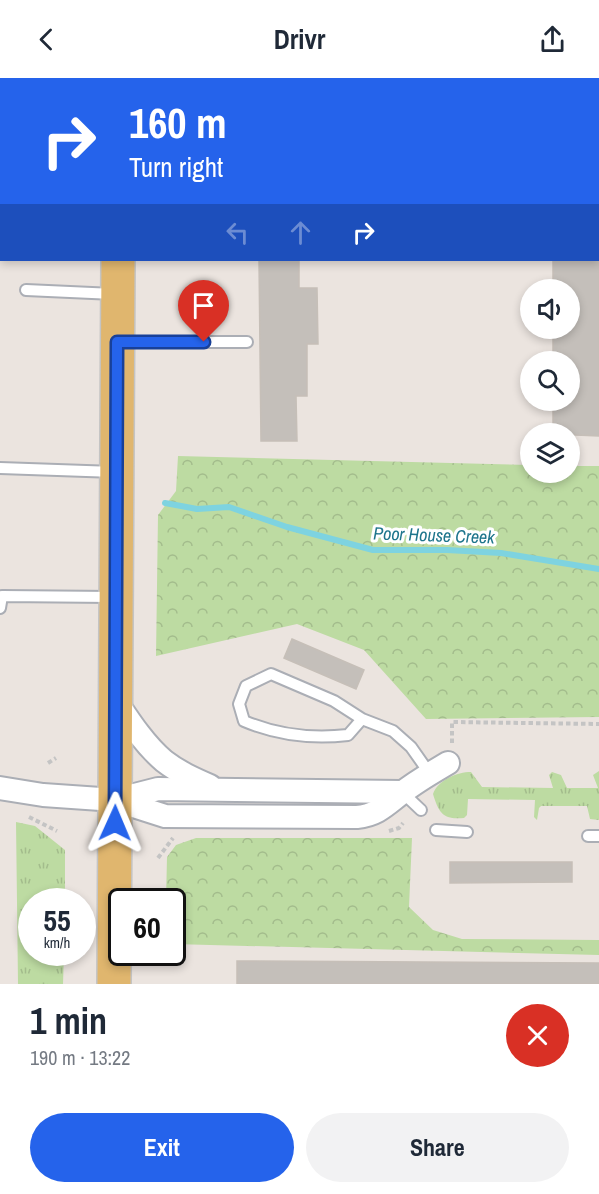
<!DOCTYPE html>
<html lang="en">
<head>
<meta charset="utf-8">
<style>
	:root { --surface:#fff; --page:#f2f2f3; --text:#1f2937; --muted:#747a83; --accent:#2563eb }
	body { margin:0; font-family:"Archivo Narrow",sans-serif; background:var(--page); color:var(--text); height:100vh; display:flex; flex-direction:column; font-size:22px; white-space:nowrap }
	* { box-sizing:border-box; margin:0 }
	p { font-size:20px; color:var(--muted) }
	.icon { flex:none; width:33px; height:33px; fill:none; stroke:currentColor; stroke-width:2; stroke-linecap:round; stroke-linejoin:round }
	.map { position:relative; height:906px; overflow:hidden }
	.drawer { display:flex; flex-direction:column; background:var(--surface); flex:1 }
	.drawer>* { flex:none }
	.banner { position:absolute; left:0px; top:0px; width:600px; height:183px; box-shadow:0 3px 9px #0003; background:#2563eb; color:#fff; overflow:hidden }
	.controls { position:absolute; left:520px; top:201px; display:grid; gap:12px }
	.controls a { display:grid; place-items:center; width:60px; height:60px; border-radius:50%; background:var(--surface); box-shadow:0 3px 9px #0003; font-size:30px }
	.speed { position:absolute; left:18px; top:810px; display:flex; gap:12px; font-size:30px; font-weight:700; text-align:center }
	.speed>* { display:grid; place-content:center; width:78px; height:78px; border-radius:50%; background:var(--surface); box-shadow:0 3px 9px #0003; line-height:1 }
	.speed small { font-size:15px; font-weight:400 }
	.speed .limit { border:3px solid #111; border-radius:9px; background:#fff; color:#111 }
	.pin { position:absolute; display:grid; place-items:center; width:51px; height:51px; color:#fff; margin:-62px -26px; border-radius:50% 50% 50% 0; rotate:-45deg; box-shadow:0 0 6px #0007 }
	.pin .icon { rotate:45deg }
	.me { position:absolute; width:66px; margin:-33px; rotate:1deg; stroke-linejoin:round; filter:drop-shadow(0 0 4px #0008) }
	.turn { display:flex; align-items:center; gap:21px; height:126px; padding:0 30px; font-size:27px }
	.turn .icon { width:78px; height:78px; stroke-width:2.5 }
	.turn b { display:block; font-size:42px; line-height:51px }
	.lanes { display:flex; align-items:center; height:57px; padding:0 30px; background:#0003; justify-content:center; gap:30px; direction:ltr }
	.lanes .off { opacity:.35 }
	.round { display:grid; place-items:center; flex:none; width:63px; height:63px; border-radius:32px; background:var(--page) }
	.headline { display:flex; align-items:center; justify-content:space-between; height:102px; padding:0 30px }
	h1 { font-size:36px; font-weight:700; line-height:45px }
	.button { display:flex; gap:12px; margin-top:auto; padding:12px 30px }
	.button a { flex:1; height:69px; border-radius:36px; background:var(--accent); color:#fff; font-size:24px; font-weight:700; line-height:69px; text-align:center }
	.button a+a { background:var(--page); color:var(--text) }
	header { display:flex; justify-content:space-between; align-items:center; height:78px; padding:0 30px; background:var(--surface); font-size:27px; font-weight:700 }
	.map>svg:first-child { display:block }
	.grass { fill:url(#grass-tufts) }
	.forest { fill:url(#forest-crowns) }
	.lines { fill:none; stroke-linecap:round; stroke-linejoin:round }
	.stream { stroke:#7ed3e0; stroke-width:6 }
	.building { fill:#c4bfba; stroke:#c6bfb8; stroke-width:1.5 }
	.lane-casing { stroke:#abaeb5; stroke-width:14 }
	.street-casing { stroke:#abaeb5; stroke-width:26 }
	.primary-casing { stroke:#c4c4c4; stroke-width:36 }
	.path { stroke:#c4c4c4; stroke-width:4; stroke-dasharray:4.5 3; stroke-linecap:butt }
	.lane { stroke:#fff; stroke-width:10 }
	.street { stroke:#fff; stroke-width:22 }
	.primary { stroke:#e0b66e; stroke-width:33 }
	.route-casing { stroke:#184099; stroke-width:15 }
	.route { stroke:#2563eb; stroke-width:10 }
	.labels { text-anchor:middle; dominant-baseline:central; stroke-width:6; stroke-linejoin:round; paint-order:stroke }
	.water-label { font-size:18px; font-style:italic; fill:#1e758c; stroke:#fff }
</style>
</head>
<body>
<header><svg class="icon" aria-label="back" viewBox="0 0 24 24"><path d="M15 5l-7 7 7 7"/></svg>Drivr<svg class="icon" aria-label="share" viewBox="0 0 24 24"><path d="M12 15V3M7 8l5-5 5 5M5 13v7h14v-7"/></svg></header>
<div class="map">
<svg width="599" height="906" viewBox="0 0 599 906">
	<defs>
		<pattern id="grass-tufts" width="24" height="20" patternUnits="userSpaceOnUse" patternTransform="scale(1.5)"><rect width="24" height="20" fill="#bddba2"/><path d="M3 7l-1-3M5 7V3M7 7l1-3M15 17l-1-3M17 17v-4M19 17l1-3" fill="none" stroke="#a3bc8c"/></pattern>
		<pattern id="forest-crowns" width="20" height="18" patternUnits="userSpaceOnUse" patternTransform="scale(1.5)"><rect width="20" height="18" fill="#bddba2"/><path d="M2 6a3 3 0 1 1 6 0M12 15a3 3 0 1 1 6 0" fill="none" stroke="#a3bc8c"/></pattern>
	</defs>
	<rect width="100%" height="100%" fill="#ebe4df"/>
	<g class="grass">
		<path d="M599,693V742L590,741L587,728H541L539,730L537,742L534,739L535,722L468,721L467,737L464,740C444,742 439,736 433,716C438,702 457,694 471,694L482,709L553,710L549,697L552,694L561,697L567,710H598L593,697Z"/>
		<polygon points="16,744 35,748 65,772 65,823 32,824 32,874 64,875 63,906 18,906"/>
	</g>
	<g class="forest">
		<polygon points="178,378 531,387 531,394 570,394 570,388 599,388 599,639 426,641 364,572 297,546 156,578 158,437 176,413"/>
		<polygon points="196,760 412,760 409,829 433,852 462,861 599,862 599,877 173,866 172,824 166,823 167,779 176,767"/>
	</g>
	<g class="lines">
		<polyline class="stream" points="165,425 197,431 229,429 287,449 373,472 447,472 501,475 599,491"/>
	</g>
	<g class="building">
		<polygon points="259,182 299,182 299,210 317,210 318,266 307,266 307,318 296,318 297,363 261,363"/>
		<polygon points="553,182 599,182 599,358 553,356 553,322 570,322 570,284 553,284 553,250 570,250 570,212 553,212"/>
		<polygon points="292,561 364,592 356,611 284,580"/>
		<polygon points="450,784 572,784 572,804 450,805"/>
		<polygon points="237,883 599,885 599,906 237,906"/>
	</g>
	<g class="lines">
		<g class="lane-casing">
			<g id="lane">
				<polyline points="26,212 114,216"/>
				<polyline points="121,264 247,264"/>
				<polyline points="0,390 115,394"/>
				<polyline points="0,530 2,518 112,519"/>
				<path d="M362,641L348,657C313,661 277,657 244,643L239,626L246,608L271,596L334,623L362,641L393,653L411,669L430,696"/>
				<polyline points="402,714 421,732"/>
				<polyline points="436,752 467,754"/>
				<polyline points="588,758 599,758"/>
			</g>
		</g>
		<g class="street-casing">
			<g id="street">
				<path d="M116,623C130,644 145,667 164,683C178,694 194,701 210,708"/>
				<path d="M0,710L43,717L115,722L165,738L357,739C378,737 387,726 403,714C417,703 433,694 448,685"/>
				<polyline points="115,722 158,711 402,714"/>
			</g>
		</g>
		<g class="primary-casing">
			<g id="primary">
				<polyline points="119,2 119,0"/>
				<polyline points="114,906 118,182"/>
			</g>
		</g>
		<g class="path">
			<polyline points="452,665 452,644 599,646"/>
			<polyline points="48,685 56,680"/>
			<polyline points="29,739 57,753"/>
			<polyline points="389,753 399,750 403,745"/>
			<polyline points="158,780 173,760"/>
		</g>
		<use href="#lane" class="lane"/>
		<use href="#street" class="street"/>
		<use href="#primary" class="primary"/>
	</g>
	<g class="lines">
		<g class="route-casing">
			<polyline id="route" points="115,745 117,264 204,264"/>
		</g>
		<use href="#route" class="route"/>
	</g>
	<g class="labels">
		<g class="water-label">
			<text transform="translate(434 457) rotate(2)">Poor House Creek</text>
		</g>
	</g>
</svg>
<div class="controls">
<a><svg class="icon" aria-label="sound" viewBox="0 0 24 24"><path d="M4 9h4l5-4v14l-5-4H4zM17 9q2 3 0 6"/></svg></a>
<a><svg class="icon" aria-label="search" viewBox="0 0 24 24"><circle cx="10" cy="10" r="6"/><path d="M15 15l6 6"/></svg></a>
<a><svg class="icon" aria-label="layers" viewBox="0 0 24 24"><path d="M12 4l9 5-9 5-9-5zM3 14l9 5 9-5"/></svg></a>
</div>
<div class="speed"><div>55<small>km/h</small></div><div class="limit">60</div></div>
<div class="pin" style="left:204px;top:264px;background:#d93025"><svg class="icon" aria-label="arrive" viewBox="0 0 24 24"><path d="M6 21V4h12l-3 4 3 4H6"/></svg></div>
<svg class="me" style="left:115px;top:745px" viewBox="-20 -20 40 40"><path d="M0-17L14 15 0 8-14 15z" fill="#2563eb" stroke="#fff" stroke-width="4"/></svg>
<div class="banner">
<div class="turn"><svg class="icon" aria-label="right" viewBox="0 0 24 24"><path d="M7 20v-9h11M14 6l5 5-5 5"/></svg><div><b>160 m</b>Turn right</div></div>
<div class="lanes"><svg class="icon off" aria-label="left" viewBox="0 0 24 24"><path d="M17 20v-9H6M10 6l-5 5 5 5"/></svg><svg class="icon off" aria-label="ahead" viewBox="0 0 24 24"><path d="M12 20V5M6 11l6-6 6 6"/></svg><svg class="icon" aria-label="right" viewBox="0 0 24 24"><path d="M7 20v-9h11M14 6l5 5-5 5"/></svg></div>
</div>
</div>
<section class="drawer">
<div class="headline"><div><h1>1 min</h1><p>190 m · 13:22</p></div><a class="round" style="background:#d93025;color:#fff"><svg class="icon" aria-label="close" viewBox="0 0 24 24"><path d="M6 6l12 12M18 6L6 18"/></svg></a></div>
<div class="button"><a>Exit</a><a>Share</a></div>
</section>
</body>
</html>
